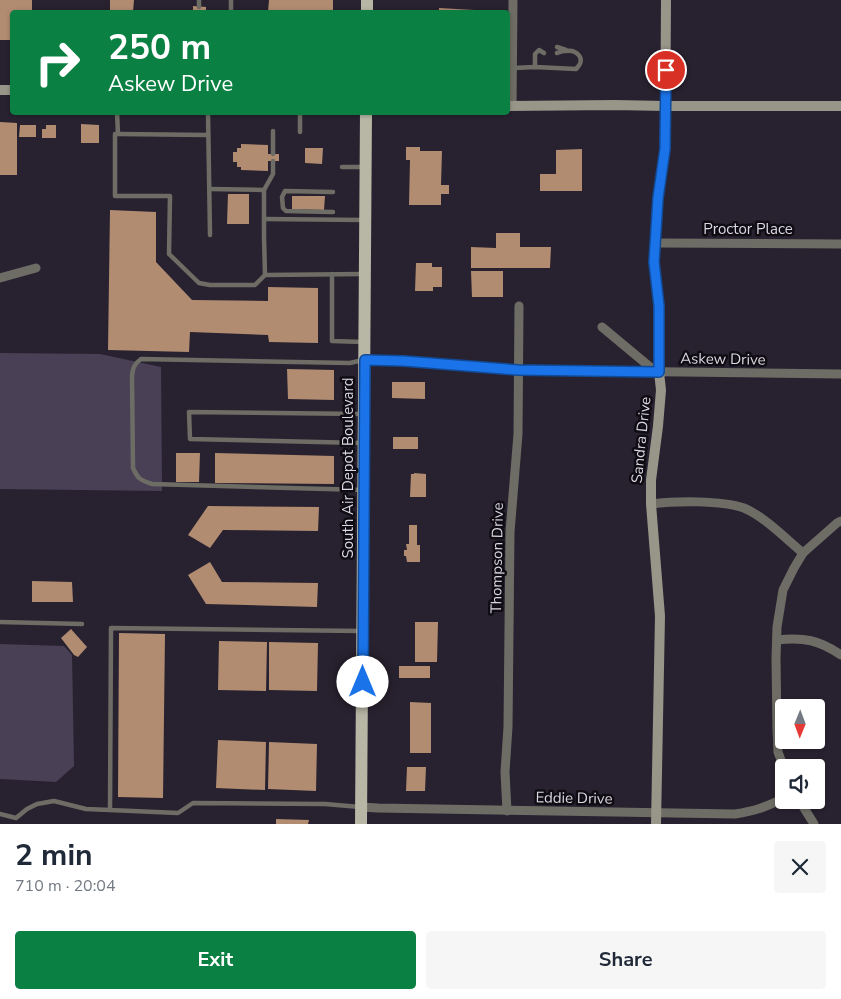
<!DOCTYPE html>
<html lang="en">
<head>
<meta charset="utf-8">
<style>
	:root { --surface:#fff; --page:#f6f6f7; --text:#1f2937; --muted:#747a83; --accent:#0b8043 }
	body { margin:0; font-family:"Nunito Sans",sans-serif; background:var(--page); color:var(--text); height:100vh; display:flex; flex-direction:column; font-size:19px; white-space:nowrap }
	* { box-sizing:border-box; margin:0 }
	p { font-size:16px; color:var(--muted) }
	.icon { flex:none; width:28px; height:28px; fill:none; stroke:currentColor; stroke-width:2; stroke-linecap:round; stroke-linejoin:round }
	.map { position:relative; height:824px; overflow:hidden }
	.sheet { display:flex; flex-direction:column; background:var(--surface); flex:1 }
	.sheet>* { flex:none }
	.banner { position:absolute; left:10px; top:10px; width:500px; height:105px; border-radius:5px; box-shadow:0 1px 4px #0004; background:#0b8043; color:#fff; overflow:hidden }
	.needle { width:32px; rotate:181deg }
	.buttons { position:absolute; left:775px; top:699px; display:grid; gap:10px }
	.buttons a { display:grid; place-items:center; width:50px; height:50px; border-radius:5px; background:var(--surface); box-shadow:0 1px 4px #0004; font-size:25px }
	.pin { position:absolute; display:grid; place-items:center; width:42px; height:42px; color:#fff; margin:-21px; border:2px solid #fff; border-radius:50%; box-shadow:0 1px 5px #0007 }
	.me { position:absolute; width:55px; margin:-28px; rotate:0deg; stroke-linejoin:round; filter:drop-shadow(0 0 4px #0008) }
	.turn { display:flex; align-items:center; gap:18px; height:105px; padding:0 15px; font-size:22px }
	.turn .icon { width:65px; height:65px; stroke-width:2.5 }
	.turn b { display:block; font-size:35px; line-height:42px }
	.round { display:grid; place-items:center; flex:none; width:52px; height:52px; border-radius:5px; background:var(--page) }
	.overview { display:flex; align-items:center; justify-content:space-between; height:85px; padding:0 15px }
	h1 { font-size:30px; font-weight:700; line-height:38px }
	.cta { display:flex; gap:10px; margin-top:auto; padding:10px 15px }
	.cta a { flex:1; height:58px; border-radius:5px; background:var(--accent); color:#fff; font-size:20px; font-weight:700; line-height:58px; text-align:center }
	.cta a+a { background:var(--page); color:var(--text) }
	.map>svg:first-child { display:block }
	.green { fill:#494055 }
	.building { fill:#b18c71 }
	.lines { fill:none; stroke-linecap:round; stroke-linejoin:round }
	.lane { stroke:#6e6d65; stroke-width:4.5 }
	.street { stroke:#6e6d65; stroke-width:9 }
	.secondary { stroke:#979689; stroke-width:10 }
	.primary { stroke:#b8b6a5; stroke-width:12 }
	.route-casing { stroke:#114b97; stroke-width:12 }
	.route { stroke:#1a73e8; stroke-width:9 }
	.labels { text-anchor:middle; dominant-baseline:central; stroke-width:5; stroke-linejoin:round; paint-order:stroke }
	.street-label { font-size:15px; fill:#dcd8e2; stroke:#0f0d13 }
</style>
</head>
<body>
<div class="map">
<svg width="841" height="824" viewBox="0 0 841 824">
	<rect width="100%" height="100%" fill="#282230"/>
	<g class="green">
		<polygon points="0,353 100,354 161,367 162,491 0,489"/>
		<polygon points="0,644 64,646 72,655 74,766 56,782 0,779"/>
	</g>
	<g class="building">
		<polygon points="0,0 32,0 32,12 12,12 12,40 0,40"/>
		<polygon points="110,0 134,0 133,12 110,12"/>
		<polygon points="269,0 333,0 333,12 268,12"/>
		<polygon points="193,6 206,7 206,12 193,12"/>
		<polygon points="439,8 492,11 492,12 439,12"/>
		<polygon points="0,122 17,123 17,175 0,175"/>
		<polygon points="81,124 99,125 99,143 81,143"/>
		<polygon points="20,125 36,125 36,137 19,137"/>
		<polygon points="46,125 56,125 56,138 42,138 42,129 46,129"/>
		<polygon points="241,144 268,145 268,154 279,154 279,161 268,161 268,171 241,170 241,167 237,167 237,162 233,162 233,152 237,152 237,148 241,148"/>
		<polygon points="406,147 420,147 420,151 442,151 441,185 449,185 449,194 441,194 441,205 409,205 410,160 406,160"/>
		<polygon points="305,148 323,148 322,164 305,163"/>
		<polygon points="582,149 582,191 540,191 540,174 556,174 556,150"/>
		<polygon points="228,194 249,194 249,224 227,224"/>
		<polygon points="292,196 325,196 324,210 292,209"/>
		<polygon points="110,210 156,212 156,262 192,300 268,301 268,287 318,288 318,343 269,342 268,335 190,332 189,352 108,350"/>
		<polygon points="496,233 520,233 520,247 551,247 550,268 471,268 471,247 496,248"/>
		<polygon points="416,263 432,263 432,267 442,267 442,287 433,287 433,291 415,291"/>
		<polygon points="471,271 503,271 503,297 472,297"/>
		<polygon points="287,369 334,370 334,400 288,399"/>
		<polygon points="392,382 425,382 425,399 392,398"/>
		<rect x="393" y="437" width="25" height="12"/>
		<polygon points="176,453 200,453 199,482 176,482"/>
		<polygon points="215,453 334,456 334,484 215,483"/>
		<polygon points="414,473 426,474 426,497 410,497 411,474 414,474"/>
		<polygon points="208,506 319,507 318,531 223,530 210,548 188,535"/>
		<polygon points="409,525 417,525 417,545 420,545 420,562 407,562 406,556 404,556 404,550 407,550 406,544 409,544"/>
		<polygon points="210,562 222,582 318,583 317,607 206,604 188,575"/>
		<polygon points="32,581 72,582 73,602 32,602"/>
		<polygon points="415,622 438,622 437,662 415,662"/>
		<polygon points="71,629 87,647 78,657 74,655 61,638"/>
		<polygon points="119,633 165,634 163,798 118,797"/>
		<polygon points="219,641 267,642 266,691 218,690"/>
		<polygon points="269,642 318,643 317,691 269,690"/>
		<rect x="399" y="666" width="31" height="12"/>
		<polygon points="410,702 431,703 431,753 410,753"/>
		<polygon points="218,740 266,742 265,790 216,788"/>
		<polygon points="269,742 317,744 316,791 268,789"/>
		<polygon points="407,767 426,767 425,791 406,791"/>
		<polygon points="276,819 309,820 308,824 276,824"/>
	</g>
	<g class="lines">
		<g class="lane">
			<polyline points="199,0 199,7"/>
			<polyline points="231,12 231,0"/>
			<polyline points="557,47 566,50"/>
			<polyline points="535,67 535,54 539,50 544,53"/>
			<path d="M513,68L535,67L576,69C587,59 577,49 565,51C562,51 560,52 557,53"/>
			<polyline points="117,112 118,134 115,134 115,196 170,196 169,254 199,283 210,285 255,285 265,275 364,274"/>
			<polyline points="208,112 210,235"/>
			<polyline points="300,112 300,132"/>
			<polyline points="273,131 273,154"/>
			<polyline points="118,134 208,135"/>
			<polyline points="342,167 364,167"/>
			<polyline points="210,189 264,190"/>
			<polyline points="333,192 285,191 282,197 283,208 286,211 333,212"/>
			<polyline points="264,219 364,220"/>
			<polyline points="332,274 332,341 363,342"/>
			<polyline points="265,275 264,236 264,190 273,174 273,161"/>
			<polyline points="361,443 190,439 189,412 363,414"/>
			<path d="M363,490L152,484C140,480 138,479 133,468L132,376C133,368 134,364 141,359L350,363L363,360"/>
			<polyline points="0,622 82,624"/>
			<polyline points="360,807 325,804 193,803 178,813 110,810 111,628 362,631"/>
			<polyline points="0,814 16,818 27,809 37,804 54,801 86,809 110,810"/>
		</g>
		<g class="street">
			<polyline points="512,106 513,0"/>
			<polyline points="655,243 841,244"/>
			<polyline points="0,278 36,268"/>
			<polyline points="602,327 656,372"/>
			<polyline points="365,360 403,361 518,370 841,374"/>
			<path d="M651,504C675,501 721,500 744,508C765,517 785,538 803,553"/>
			<path d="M777,640C804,637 819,640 841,655"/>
			<polyline points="784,768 778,752 777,729 776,658 777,627 783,590 794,568 803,553 837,523 841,521"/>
			<polyline points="799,800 814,824"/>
			<path d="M361,807L378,808L735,814C755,811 766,807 784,798"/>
			<polyline points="507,811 505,772 508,727 510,532 518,434 519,306"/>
		</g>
		<g class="secondary">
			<polyline points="0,90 12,90"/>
			<polyline points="508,106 615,105 665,106 841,106"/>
			<polyline points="656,824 660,616 651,504 651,480 658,426 661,390 659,372 659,306 654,262 658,198 665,149 666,0"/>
		</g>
		<g class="primary">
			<polyline points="367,12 367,0"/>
			<polyline points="361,824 366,112"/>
		</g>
	</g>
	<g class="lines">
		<g class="route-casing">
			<polyline id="route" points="363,682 365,360 404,361 518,370 659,372 659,306 654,262 658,198 665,149 666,70"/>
		</g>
		<use href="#route" class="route"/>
	</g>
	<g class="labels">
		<g class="street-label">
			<text x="748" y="229">Proctor Place</text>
			<text transform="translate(723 359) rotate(1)">Askew Drive</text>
			<text transform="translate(641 440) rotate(-84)">Sandra Drive</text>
			<text transform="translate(348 468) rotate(-90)">South Air Depot Boulevard</text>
			<text transform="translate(497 558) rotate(-89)">Thompson Drive</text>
			<text transform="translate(574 798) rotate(1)">Eddie Drive</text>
		</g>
	</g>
</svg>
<div class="buttons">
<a><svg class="needle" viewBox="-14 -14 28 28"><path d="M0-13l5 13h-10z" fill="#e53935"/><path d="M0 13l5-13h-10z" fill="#747a83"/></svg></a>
<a><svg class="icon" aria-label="sound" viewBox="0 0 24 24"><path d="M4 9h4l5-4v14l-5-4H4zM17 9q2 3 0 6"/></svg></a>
</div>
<div class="pin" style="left:666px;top:70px;background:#d93025"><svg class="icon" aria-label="arrive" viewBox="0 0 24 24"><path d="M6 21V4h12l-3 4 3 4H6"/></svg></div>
<svg class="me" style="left:363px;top:682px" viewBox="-20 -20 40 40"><circle r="19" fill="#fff"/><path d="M0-13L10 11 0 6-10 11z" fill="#1a73e8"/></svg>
<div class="banner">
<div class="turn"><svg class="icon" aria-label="right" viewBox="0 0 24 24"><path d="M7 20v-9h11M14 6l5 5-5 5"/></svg><div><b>250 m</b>Askew Drive</div></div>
</div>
</div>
<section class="sheet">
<div class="overview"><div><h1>2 min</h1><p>710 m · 20:04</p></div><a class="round"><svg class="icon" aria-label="close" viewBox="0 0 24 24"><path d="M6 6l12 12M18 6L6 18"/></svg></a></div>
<div class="cta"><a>Exit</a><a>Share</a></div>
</section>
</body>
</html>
